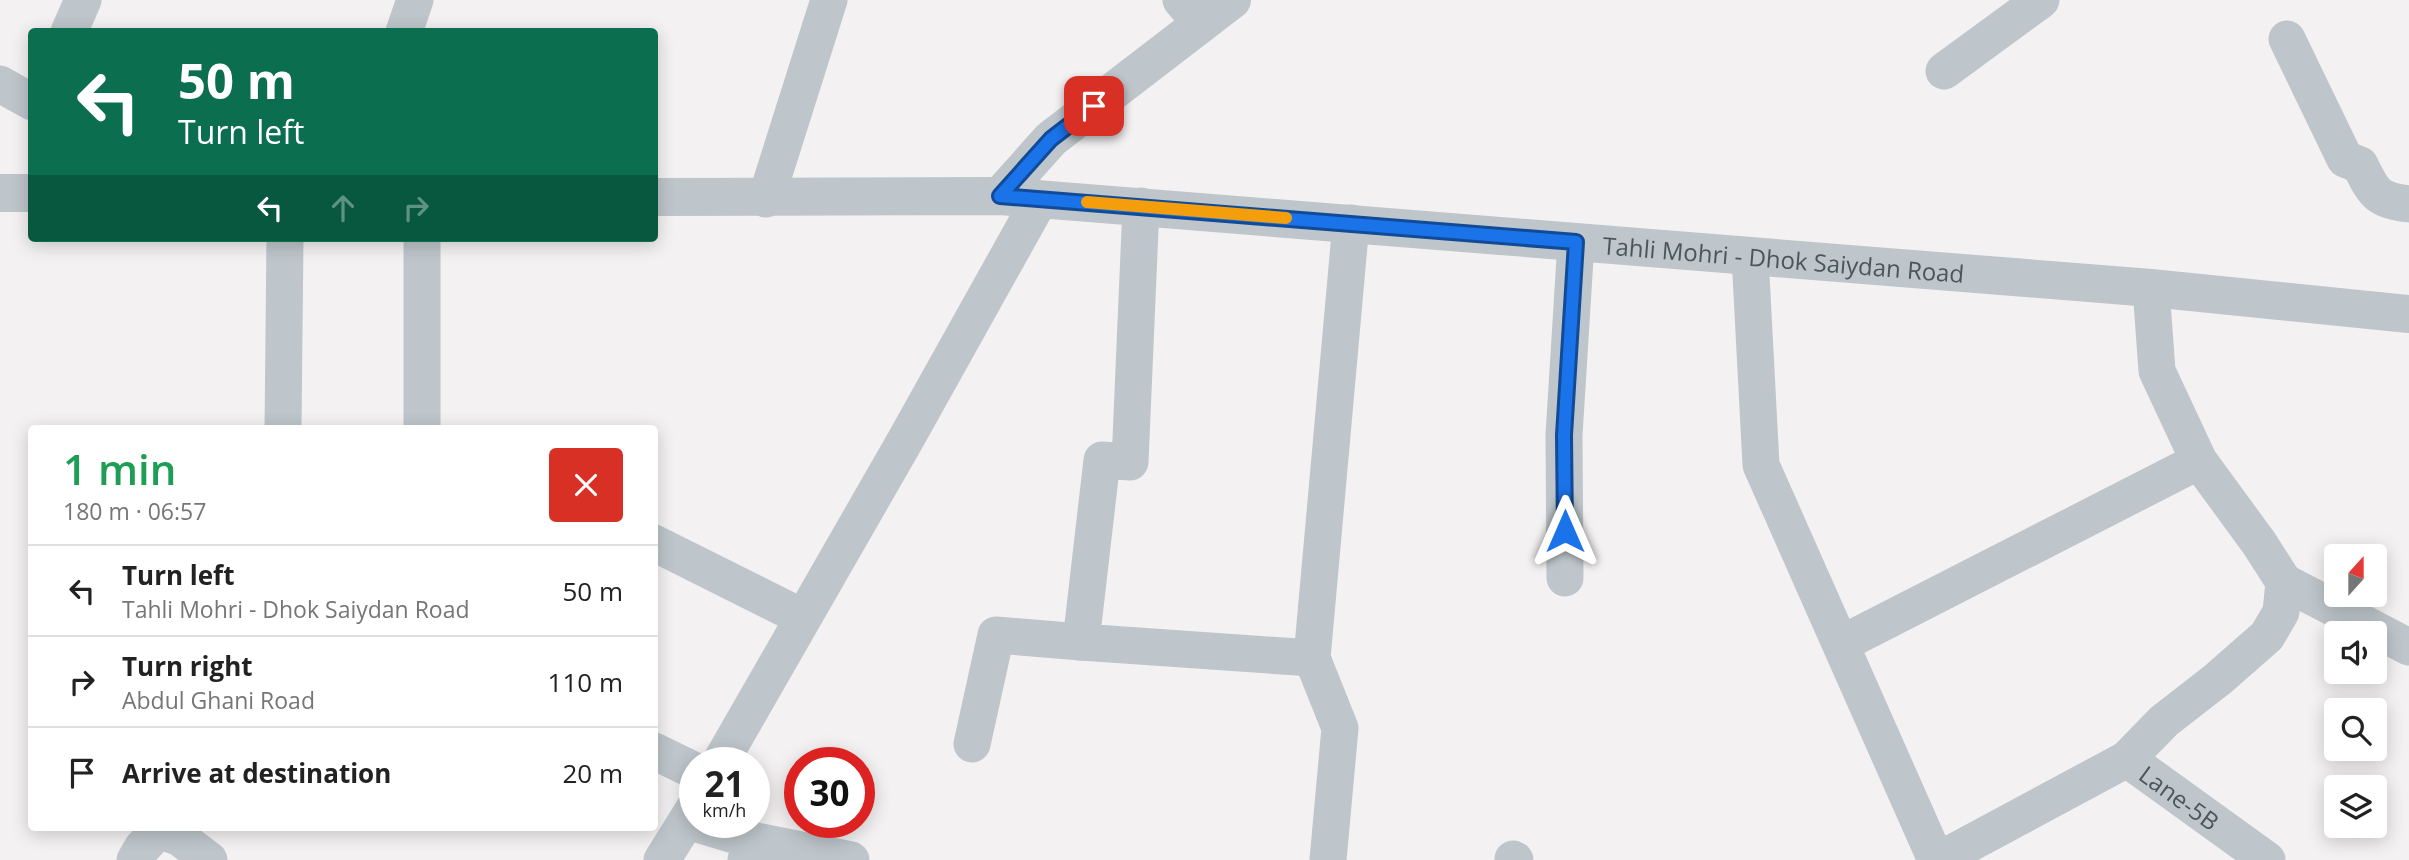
<!DOCTYPE html>
<html lang="en">
<head>
<meta charset="utf-8">
<style>
	:root { --surface:#fff; --page:#f2f2f2; --text:#222; --muted:#767676; --line:#e0e0e0 }
	body { margin:0; font-family:"Open Sans",sans-serif; background:var(--page); color:var(--text); height:100vh; display:flex; flex-direction:column; font-size:26px; white-space:nowrap }
	* { box-sizing:border-box; margin:0 }
	p { font-size:23px; color:var(--muted) }
	.icon { flex:none; width:38px; height:38px; fill:none; stroke:currentColor; stroke-width:2; stroke-linecap:round; stroke-linejoin:round }
	.map { position:relative; flex:1; overflow:hidden }
	.sheet { position:absolute; left:28px; top:425px; width:630px; height:406px; display:flex; flex-direction:column; background:var(--surface); border-radius:7px; box-shadow:0 4px 18px #0003 }
	.sheet>* { flex:none }
	.top-card { position:absolute; left:28px; top:28px; width:630px; height:214px; border-radius:7px; box-shadow:0 4px 18px #0003; background:#0b6e4f; color:#fff; overflow:hidden }
	.needle { width:46px; rotate:21deg }
	.fabs { position:absolute; left:2324px; top:544px; display:grid; gap:14px }
	.fabs a { display:grid; place-items:center; width:63px; height:63px; border-radius:7px; background:var(--surface); box-shadow:0 4px 18px #0003; font-size:35px }
	.speed { position:absolute; left:679px; top:747px; display:flex; gap:14px; font-size:35px; font-weight:700; text-align:center }
	.speed>* { display:grid; place-content:center; width:91px; height:91px; border-radius:50%; background:var(--surface); box-shadow:0 4px 18px #0003; line-height:1 }
	.speed small { font-size:18px; font-weight:400 }
	.speed .limit { border:10px solid #d22; background:#fff; color:#111 }
	.pin { position:absolute; display:grid; place-items:center; width:60px; height:60px; color:#fff; margin:-30px; border-radius:14px; box-shadow:0 4px 10px #0006 }
	.me { position:absolute; width:77px; margin:-38px; rotate:0deg; stroke-linejoin:round; filter:drop-shadow(0 0 5px #0008) }
	.turn { display:flex; align-items:center; gap:24px; height:147px; padding:0 35px; font-size:32px }
	.turn .icon { width:91px; height:91px; stroke-width:2.5 }
	.turn b { display:block; font-size:49px; line-height:60px }
	.lanes { display:flex; align-items:center; height:66px; padding:0 35px; background:#0003; justify-content:center; gap:35px; direction:ltr }
	.lanes .off { opacity:.35 }
	.round { display:grid; place-items:center; flex:none; width:74px; height:74px; border-radius:7px; background:var(--page) }
	.headline { display:flex; align-items:center; justify-content:space-between; height:119px; padding:0 35px }
	h1 { font-size:42px; font-weight:600; line-height:52px; color:#1e9e55 }
	ul { padding:0; list-style:none }
	li { display:flex; align-items:center; gap:21px; height:91px; padding:0 35px; border-top:2px solid var(--line) }
	li div { flex:1 }
	li b { display:block; font-size:26px }
	li em { font-style:normal }
	.map>svg:first-child { display:block }
	.lines { fill:none; stroke-linecap:round; stroke-linejoin:round }
	.minor { stroke:#bec6cb; stroke-width:37 }
	.tertiary { stroke:#bec6cb; stroke-width:38 }
	.route-casing { stroke:#114b97; stroke-width:18 }
	.route { stroke:#1a73e8; stroke-width:12 }
	.slow { stroke:#f59e0b; stroke-width:12 }
	.labels { text-anchor:middle; dominant-baseline:central; stroke-width:6; stroke-linejoin:round; paint-order:stroke }
	.street-label { font-size:24px; fill:#4a555c; stroke:#fff }
</style>
</head>
<body>
<div class="map">
<svg width="2409" height="860" viewBox="0 0 2409 860">
	<rect width="100%" height="100%" fill="#f3f1f1"/>
	<g class="lines">
		<g class="minor">
			<polyline points="1181,0 1201,24"/>
			<polyline points="69,32 83,0"/>
			<polyline points="404,32 415,0"/>
			<path d="M2287,39L2345,159L2360,165C2374,193 2376,200 2409,204"/>
			<polyline points="1944,71 2041,0"/>
			<polyline points="0,84 32,102"/>
			<polyline points="766,199 829,0"/>
			<polyline points="1141,206 1130,462 1102,460 1081,642 1312,658"/>
			<polyline points="1750,256 1761,465 1936,860"/>
			<polyline points="283,429 285,238"/>
			<polyline points="422,429 422,238"/>
			<polyline points="654,543 802,617"/>
			<polyline points="1565,578 1564,435 1576,242"/>
			<polyline points="2284,582 2409,647"/>
			<polyline points="1841,644 2199,461"/>
			<polyline points="972,744 996,635 1081,642"/>
			<polyline points="654,751 695,771"/>
			<path id="s1" d="M2127,759L2267,860"/>
			<polyline points="720,763 906,439 1040,199"/>
			<polyline points="687,821 751,840 746,860"/>
			<polyline points="751,840 851,860"/>
			<polyline points="1513,859 1515,860"/>
			<polyline points="135,860 142,848 159,830 180,838 209,860"/>
			<polyline points="662,860 695,807"/>
			<polyline points="1328,860 1340,728 1312,658 1351,223"/>
			<polyline points="1939,860 2127,759 2164,721 2218,679 2267,636 2281,612 2284,582 2259,543 2199,461 2157,371 2151,288"/>
		</g>
		<g class="tertiary">
			<polyline points="0,193 32,193"/>
			<polyline points="1000,196 1051,139 1232,0"/>
			<path id="s2" d="M654,197L1000,196L2151,288L2409,314"/>
		</g>
	</g>
	<g class="lines">
		<g class="route-casing">
			<polyline id="route" points="1094,106 1051,139 1000,196 1576,242 1564,435 1565,531"/>
		</g>
		<use href="#route" class="route"/>
		<polyline class="slow" points="1087,202 1286,218"/>
	</g>
	<g class="labels">
		<g class="street-label">
			<text stroke="none"><textPath href="#s2" startOffset="1132">Tahli Mohri - Dhok Saiydan Road</textPath></text>
			<text stroke="none"><textPath href="#s1" startOffset="65">Lane-5B</textPath></text>
		</g>
	</g>
</svg>
<div class="fabs">
<a><svg class="needle" viewBox="-14 -14 28 28"><path d="M0-13l5 13h-10z" fill="#e53935"/><path d="M0 13l5-13h-10z" fill="#767676"/></svg></a>
<a><svg class="icon" aria-label="sound" viewBox="0 0 24 24"><path d="M4 9h4l5-4v14l-5-4H4zM17 9q2 3 0 6"/></svg></a>
<a><svg class="icon" aria-label="search" viewBox="0 0 24 24"><circle cx="10" cy="10" r="6"/><path d="M15 15l6 6"/></svg></a>
<a><svg class="icon" aria-label="layers" viewBox="0 0 24 24"><path d="M12 4l9 5-9 5-9-5zM3 14l9 5 9-5"/></svg></a>
</div>
<div class="speed"><div>21<small>km/h</small></div><div class="limit">30</div></div>
<div class="pin" style="left:1094px;top:106px;background:#d93025"><svg class="icon" aria-label="arrive" viewBox="0 0 24 24"><path d="M6 21V4h12l-3 4 3 4H6"/></svg></div>
<svg class="me" style="left:1565px;top:531px" viewBox="-20 -20 40 40"><path d="M0-17L14 15 0 8-14 15z" fill="#1a73e8" stroke="#fff" stroke-width="4"/></svg>
<div class="top-card">
<div class="turn"><svg class="icon" aria-label="left" viewBox="0 0 24 24"><path d="M17 20v-9H6M10 6l-5 5 5 5"/></svg><div><b>50 m</b>Turn left</div></div>
<div class="lanes"><svg class="icon" aria-label="left" viewBox="0 0 24 24"><path d="M17 20v-9H6M10 6l-5 5 5 5"/></svg><svg class="icon off" aria-label="ahead" viewBox="0 0 24 24"><path d="M12 20V5M6 11l6-6 6 6"/></svg><svg class="icon off" aria-label="right" viewBox="0 0 24 24"><path d="M7 20v-9h11M14 6l5 5-5 5"/></svg></div>
</div>
<section class="sheet">
<div class="headline"><div><h1>1 min</h1><p>180 m · 06:57</p></div><a class="round" style="background:#d93025;color:#fff"><svg class="icon" aria-label="close" viewBox="0 0 24 24"><path d="M6 6l12 12M18 6L6 18"/></svg></a></div>
<ul>
<li><svg class="icon" aria-label="left" viewBox="0 0 24 24"><path d="M17 20v-9H6M10 6l-5 5 5 5"/></svg><div><b>Turn left</b><p>Tahli Mohri - Dhok Saiydan Road</p></div><em>50 m</em></li>
<li><svg class="icon" aria-label="right" viewBox="0 0 24 24"><path d="M7 20v-9h11M14 6l5 5-5 5"/></svg><div><b>Turn right</b><p>Abdul Ghani Road</p></div><em>110 m</em></li>
<li><svg class="icon" aria-label="arrive" viewBox="0 0 24 24"><path d="M6 21V4h12l-3 4 3 4H6"/></svg><div><b>Arrive at destination</b></div><em>20 m</em></li>
</ul>
</section>
</div>
</body>
</html>
